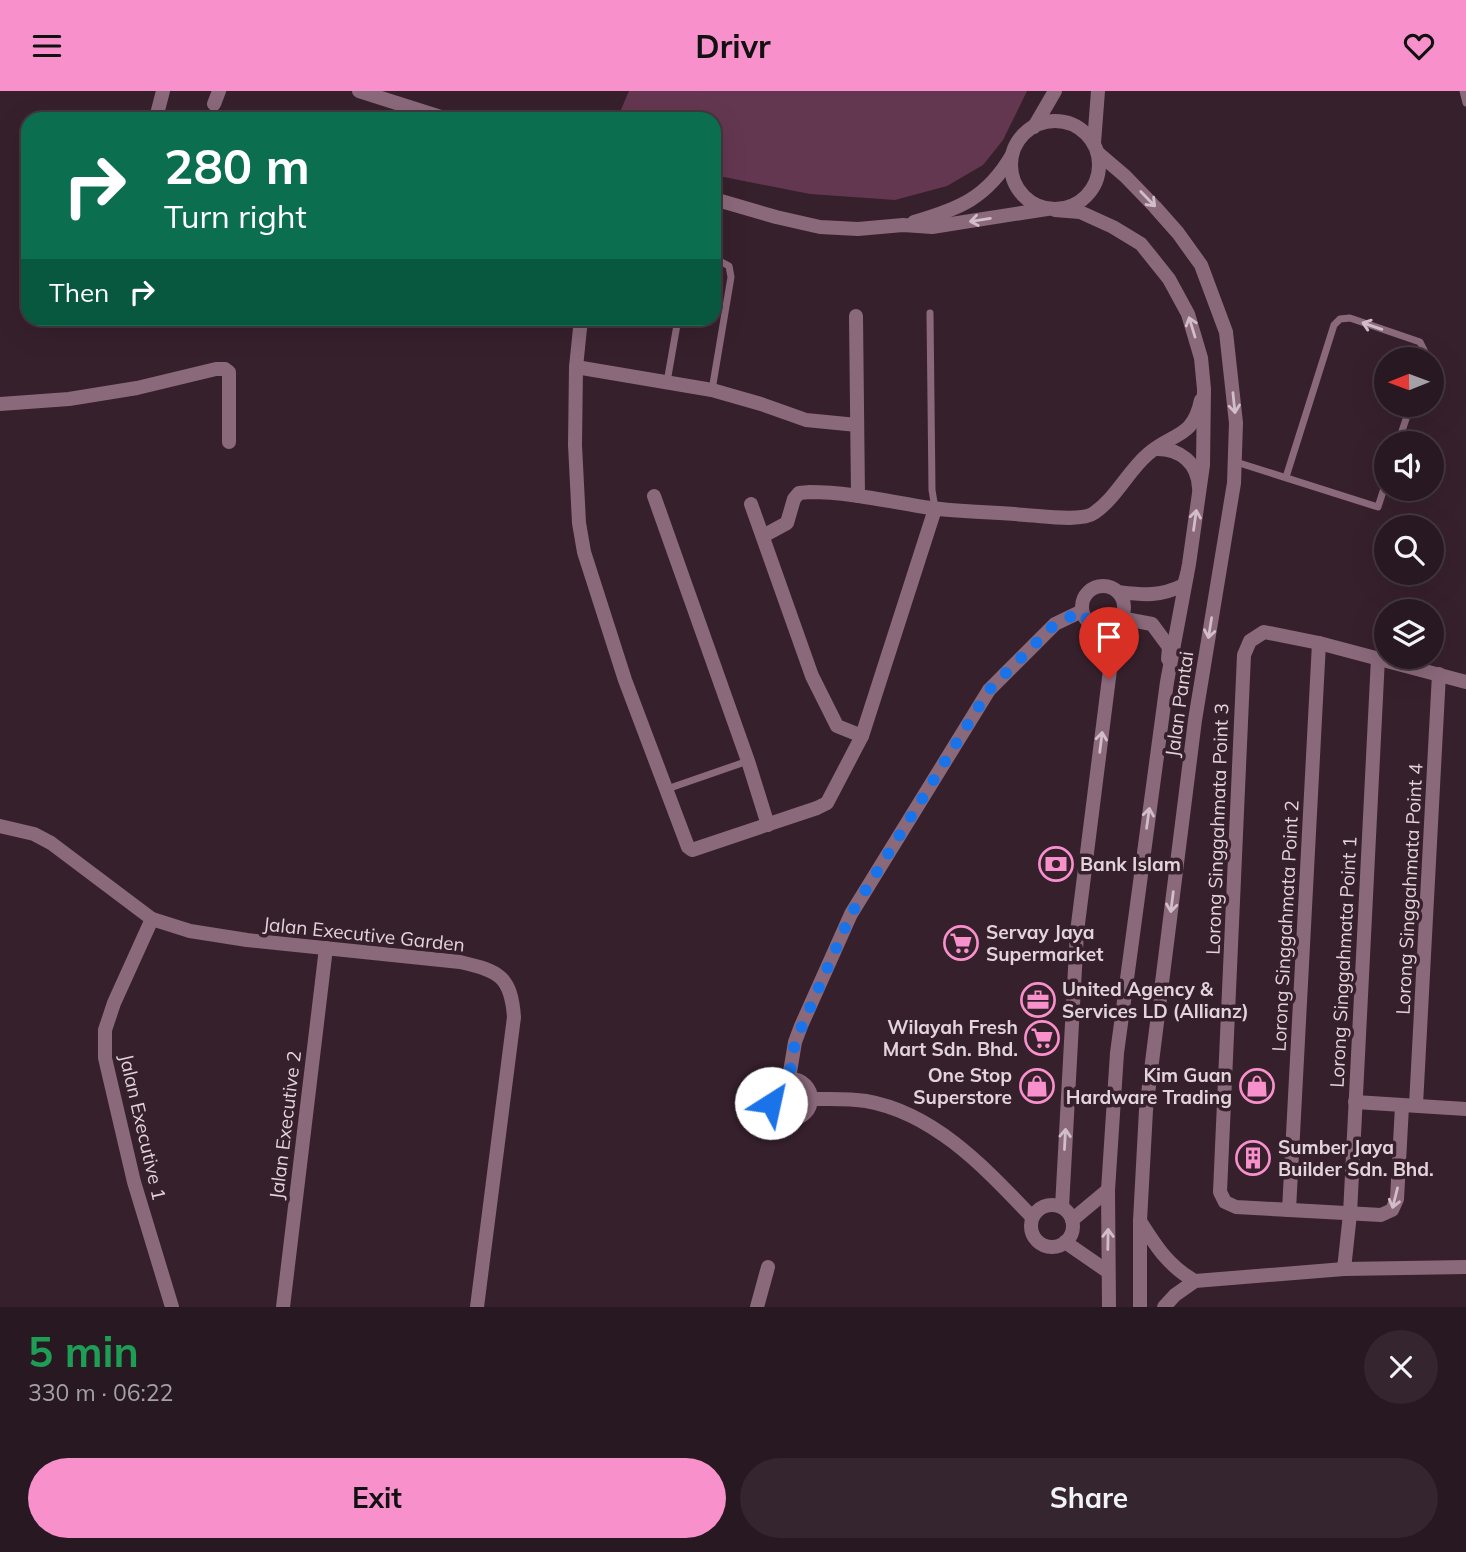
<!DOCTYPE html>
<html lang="en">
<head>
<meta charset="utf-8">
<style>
	:root { --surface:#281821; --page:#34252e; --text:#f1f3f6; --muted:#a5a0a5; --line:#44373f; --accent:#f890cb }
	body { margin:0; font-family:Mulish,sans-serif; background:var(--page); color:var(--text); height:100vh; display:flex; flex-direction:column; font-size:26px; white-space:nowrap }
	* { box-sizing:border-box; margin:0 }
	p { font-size:23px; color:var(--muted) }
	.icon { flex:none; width:38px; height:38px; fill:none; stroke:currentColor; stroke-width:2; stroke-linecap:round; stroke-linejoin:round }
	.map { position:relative; height:1216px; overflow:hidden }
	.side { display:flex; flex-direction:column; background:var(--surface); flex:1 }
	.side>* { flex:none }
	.banner { position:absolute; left:21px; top:21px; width:700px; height:214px; border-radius:21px; box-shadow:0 7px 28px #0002,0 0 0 2px var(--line); background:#0b6e4f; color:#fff; overflow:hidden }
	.needle { width:46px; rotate:269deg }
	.fabs { position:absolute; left:1374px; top:256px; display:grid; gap:14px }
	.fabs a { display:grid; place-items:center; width:70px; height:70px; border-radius:50%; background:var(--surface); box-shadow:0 7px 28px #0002,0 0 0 2px var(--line); font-size:35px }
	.pin { position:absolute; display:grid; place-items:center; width:60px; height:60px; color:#fff; margin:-72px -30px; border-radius:50% 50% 50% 0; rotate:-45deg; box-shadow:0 0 7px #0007 }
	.pin .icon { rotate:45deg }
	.me { position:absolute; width:77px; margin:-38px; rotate:35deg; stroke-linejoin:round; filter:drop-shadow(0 0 5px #0008) }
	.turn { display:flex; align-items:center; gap:24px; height:147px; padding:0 28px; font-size:32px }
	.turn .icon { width:91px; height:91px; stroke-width:2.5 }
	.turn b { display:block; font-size:49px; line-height:60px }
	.then { display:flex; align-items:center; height:66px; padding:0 28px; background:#0003; gap:14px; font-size:26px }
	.round { display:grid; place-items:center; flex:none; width:74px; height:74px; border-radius:37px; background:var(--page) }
	.headline { display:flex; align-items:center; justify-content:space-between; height:119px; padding:0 28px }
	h1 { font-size:42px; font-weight:700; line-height:52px; color:#1e9e55 }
	.cta { display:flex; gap:14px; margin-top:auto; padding:14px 28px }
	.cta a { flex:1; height:80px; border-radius:42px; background:var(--accent); color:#111; font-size:28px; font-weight:700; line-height:80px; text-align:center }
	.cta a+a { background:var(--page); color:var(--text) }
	header { display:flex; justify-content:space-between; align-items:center; height:91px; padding:0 28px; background:var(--accent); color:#111; font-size:32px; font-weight:700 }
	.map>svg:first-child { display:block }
	.green { fill:#643750 }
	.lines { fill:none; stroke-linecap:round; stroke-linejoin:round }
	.service { stroke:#8a697b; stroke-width:7 }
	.minor { stroke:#8a697b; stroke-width:14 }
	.tertiary { stroke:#8a697b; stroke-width:14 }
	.oneway { stroke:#d1bec8 }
	.route { stroke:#1a73e8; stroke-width:12; stroke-dasharray:0 21.6 }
	.labels { text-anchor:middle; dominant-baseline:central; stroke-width:7; stroke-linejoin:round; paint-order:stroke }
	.street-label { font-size:19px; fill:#e3d3db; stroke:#36202c }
	.poi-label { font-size:19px; font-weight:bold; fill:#e3d3db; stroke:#36202c; text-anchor:start }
</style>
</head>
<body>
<header><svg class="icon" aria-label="menu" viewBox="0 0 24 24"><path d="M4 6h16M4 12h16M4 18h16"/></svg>Drivr<svg class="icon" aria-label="heart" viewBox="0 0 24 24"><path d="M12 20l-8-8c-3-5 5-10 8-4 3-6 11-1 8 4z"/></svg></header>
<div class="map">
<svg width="1466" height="1216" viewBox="0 0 1466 1216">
	<rect width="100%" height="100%" fill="#36202c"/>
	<polygon class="green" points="629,0 1027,0 1003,49 983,74 947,95 895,109 810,103 714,84 714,28 617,28"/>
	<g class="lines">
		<g class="service">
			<polyline points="1463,0 1466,12"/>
			<polyline points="930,222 932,399 935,417"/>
			<polyline points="667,291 678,228"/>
			<polyline points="712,299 731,186 729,175 714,167"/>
			<polyline points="1398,352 1411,313"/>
			<polyline points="1236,371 1378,416 1386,391"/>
			<polyline points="1286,386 1334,234 1340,228 1350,227 1420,251 1425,261 1424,268"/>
			<polyline points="667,698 748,670"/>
		</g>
		<g class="minor">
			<polyline points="214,13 219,0"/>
			<polyline points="156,27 163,0"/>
			<polyline points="856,225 858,405"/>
			<polyline points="581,228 576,276 575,354 579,432 584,461 625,589 688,756 692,759 817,717 827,712 862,645 935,418"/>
			<polyline points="576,276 712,299 761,313 806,329 857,334"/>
			<polyline points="0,313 69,308 137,297 216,278 225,278 229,281 229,351"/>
			<path d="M1155,358C1180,357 1198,372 1199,397"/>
			<polyline points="654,405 748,670 768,734"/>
			<polyline points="751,413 812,585 837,635 862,645"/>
			<path d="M763,445L787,432L794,408L799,402L810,401C850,401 891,411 931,417C962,421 995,421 1026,424C1043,425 1082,431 1094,422C1116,407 1128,380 1148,363C1173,341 1193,348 1201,309"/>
			<circle cx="1103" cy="516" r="21"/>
			<path d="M1118,501C1144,504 1159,506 1184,494L1187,483"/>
			<polyline points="1120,527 1152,533 1169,556 1168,568"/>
			<path d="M0,735L34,743L51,752L152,828L190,840L247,849L460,871C499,880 511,885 514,926L477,1216"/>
			<polyline points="152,828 114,912 105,939 105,967 134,1091 172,1216"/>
			<polyline points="789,987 795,951 801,935 851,823 989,599 1055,533 1082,520"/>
			<circle cx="791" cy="1008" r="20"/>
			<path d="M812,1008C830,1008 848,1007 866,1010C935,1022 986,1078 1032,1126"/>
			<polyline points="1355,1011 1466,1018"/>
			<polyline points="1416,1014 1439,583"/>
			<polyline points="1402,1015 1397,1108 1392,1119 1381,1124 1236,1116 1225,1111 1220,1101 1244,564 1250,550 1264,541 1319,552 1466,591"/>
			<circle cx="1052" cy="1135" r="21"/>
			<polyline points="1062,1116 1077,841 1112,563 1111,535"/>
			<polyline points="1289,1119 1319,552"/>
			<polyline points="1072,1129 1108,1099"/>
			<path d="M1140,1130C1156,1155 1168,1175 1195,1190"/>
			<polyline points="1065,1151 1107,1180"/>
			<polyline points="1344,1178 1350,1123 1378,567"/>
			<polyline points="283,1216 326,857"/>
			<polyline points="757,1216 768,1176"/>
			<polyline points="1164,1216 1175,1204 1195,1190 1344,1178 1466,1176"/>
		</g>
		<g class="tertiary">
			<polyline points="359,0 447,28"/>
			<circle cx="1055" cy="74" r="44"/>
			<polyline points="1034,36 1055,0"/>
			<polyline points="1094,52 1098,0"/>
			<polyline points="1098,62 1125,85 1155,116 1178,142 1201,174 1226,241 1236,332 1234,392 1195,629 1146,1019 1140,1130 1140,1216"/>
			<polyline points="714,108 776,126 820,136 858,138 903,134 932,136 1047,118"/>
			<polyline points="1055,119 1080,121 1113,136 1141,153 1169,188 1188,223 1201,267 1204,298 1203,374 1189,473 1167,591 1117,962 1108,1099 1109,1216"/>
			<path d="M914,131C959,118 987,107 1012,64"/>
		</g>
	</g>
	<defs><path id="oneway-shaft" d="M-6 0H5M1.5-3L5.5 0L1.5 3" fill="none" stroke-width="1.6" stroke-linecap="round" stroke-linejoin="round" transform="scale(1.75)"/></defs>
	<g class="oneway">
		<use href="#oneway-shaft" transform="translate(1148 108) rotate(46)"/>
		<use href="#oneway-shaft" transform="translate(980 129) rotate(171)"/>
		<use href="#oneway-shaft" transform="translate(1372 235) rotate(-161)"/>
		<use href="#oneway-shaft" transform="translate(1192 236) rotate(-107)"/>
		<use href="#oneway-shaft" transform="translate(1234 312) rotate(84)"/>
		<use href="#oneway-shaft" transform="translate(1195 429) rotate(-82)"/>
		<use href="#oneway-shaft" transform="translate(1210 537) rotate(99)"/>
		<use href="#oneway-shaft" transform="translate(1101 651) rotate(-83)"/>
		<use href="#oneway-shaft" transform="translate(1148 727) rotate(-82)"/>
		<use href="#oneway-shaft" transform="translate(1172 811) rotate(97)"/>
		<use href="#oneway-shaft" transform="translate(1065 1048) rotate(-87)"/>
		<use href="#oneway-shaft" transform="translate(1395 1107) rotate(104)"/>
		<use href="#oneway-shaft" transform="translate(1108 1148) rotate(-89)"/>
	</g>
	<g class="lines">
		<path class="route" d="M771,1012C771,998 776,991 789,987L795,951L851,823L989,599L1055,533L1082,520C1088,533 1097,538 1111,535L1112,563L1109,588"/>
	</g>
	<defs>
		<g id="bank-ring" transform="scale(1.75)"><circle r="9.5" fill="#36202c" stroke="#f890cb" stroke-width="1.5"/><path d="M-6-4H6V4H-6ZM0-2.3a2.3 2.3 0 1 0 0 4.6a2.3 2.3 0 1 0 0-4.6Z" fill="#f890cb"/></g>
		<g id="supermarket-ring" transform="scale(1.75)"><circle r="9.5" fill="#36202c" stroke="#f890cb" stroke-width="1.5"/><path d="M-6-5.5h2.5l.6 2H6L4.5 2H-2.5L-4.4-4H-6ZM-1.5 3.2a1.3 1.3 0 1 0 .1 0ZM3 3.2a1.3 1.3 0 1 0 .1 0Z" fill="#f890cb"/></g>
		<g id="office-ring" transform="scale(1.75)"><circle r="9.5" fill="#36202c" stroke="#f890cb" stroke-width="1.5"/><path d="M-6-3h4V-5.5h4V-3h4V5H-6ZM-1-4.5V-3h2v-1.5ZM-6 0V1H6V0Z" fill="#f890cb"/></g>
		<g id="shop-ring" transform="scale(1.75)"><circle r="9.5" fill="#36202c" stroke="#f890cb" stroke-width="1.5"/><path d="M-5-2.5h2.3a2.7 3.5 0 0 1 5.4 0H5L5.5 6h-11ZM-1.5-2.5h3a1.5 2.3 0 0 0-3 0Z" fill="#f890cb"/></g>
		<g id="building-ring" transform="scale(1.75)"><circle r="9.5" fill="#36202c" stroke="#f890cb" stroke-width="1.5"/><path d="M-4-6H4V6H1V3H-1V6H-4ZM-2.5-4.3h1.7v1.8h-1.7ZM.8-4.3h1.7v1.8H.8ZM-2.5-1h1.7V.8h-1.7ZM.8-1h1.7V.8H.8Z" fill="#f890cb"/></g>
	</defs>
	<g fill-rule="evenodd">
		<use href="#bank-ring" x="1056" y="773"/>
		<use href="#supermarket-ring" x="961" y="852"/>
		<use href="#office-ring" x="1038" y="909"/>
		<use href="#supermarket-ring" x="1042" y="947"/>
		<use href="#shop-ring" x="1037" y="995"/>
		<use href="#shop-ring" x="1257" y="995"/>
		<use href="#building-ring" x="1253" y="1067"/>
	</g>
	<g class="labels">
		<g class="street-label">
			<text transform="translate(1179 613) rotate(-82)">Jalan Pantai</text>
			<text transform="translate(1217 738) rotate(-88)">Lorong Singgahmata Point 3</text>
			<text transform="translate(1409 798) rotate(-87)">Lorong Singgahmata Point 4</text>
			<text transform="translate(1285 835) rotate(-87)">Lorong Singgahmata Point 2</text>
			<text transform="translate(364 843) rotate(6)">Jalan Executive Garden</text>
			<text transform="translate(1343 871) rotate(-87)">Lorong Singgahmata Point 1</text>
			<text transform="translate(285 1034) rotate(-83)">Jalan Executive 2</text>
			<text transform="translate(143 1036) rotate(77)">Jalan Executive 1</text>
		</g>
		<g class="poi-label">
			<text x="1080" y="773">Bank Islam</text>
			<text x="986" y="841">Servay Jaya<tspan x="986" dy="22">Supermarket</tspan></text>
			<text x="1062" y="898">United Agency &amp;<tspan x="1062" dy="22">Services LD (Allianz)</tspan></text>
			<text x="1018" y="936" text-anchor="end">Wilayah Fresh<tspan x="1018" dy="22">Mart Sdn. Bhd.</tspan></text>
			<text x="1012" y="984" text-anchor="end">One Stop<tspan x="1012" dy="22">Superstore</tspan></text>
			<text x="1232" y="984" text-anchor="end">Kim Guan<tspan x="1232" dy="22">Hardware Trading</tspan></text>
			<text x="1278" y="1056">Sumber Jaya<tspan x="1278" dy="22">Builder Sdn. Bhd.</tspan></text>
		</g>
	</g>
</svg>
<div class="fabs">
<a><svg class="needle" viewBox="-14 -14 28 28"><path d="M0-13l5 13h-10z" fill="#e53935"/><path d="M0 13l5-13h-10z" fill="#a5a0a5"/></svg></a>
<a><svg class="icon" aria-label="sound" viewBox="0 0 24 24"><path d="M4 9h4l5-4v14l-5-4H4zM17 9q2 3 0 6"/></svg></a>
<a><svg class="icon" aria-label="search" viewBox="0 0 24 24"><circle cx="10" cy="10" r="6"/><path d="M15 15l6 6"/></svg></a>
<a><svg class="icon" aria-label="layers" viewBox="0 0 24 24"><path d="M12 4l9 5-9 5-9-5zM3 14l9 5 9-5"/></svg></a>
</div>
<div class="pin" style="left:1109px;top:588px;background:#d93025"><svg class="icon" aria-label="arrive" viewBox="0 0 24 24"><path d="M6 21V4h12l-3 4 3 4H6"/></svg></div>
<svg class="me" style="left:771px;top:1012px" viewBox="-20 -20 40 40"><circle r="19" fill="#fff"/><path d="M0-13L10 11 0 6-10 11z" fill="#1a73e8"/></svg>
<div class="banner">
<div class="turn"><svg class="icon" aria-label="right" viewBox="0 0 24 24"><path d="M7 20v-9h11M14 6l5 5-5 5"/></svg><div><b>280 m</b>Turn right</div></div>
<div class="then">Then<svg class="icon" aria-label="right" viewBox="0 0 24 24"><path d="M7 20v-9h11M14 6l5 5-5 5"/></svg></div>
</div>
</div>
<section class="side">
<div class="headline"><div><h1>5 min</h1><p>330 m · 06:22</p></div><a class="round"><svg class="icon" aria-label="close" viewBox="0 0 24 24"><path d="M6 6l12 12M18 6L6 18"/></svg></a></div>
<div class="cta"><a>Exit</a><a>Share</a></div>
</section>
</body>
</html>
